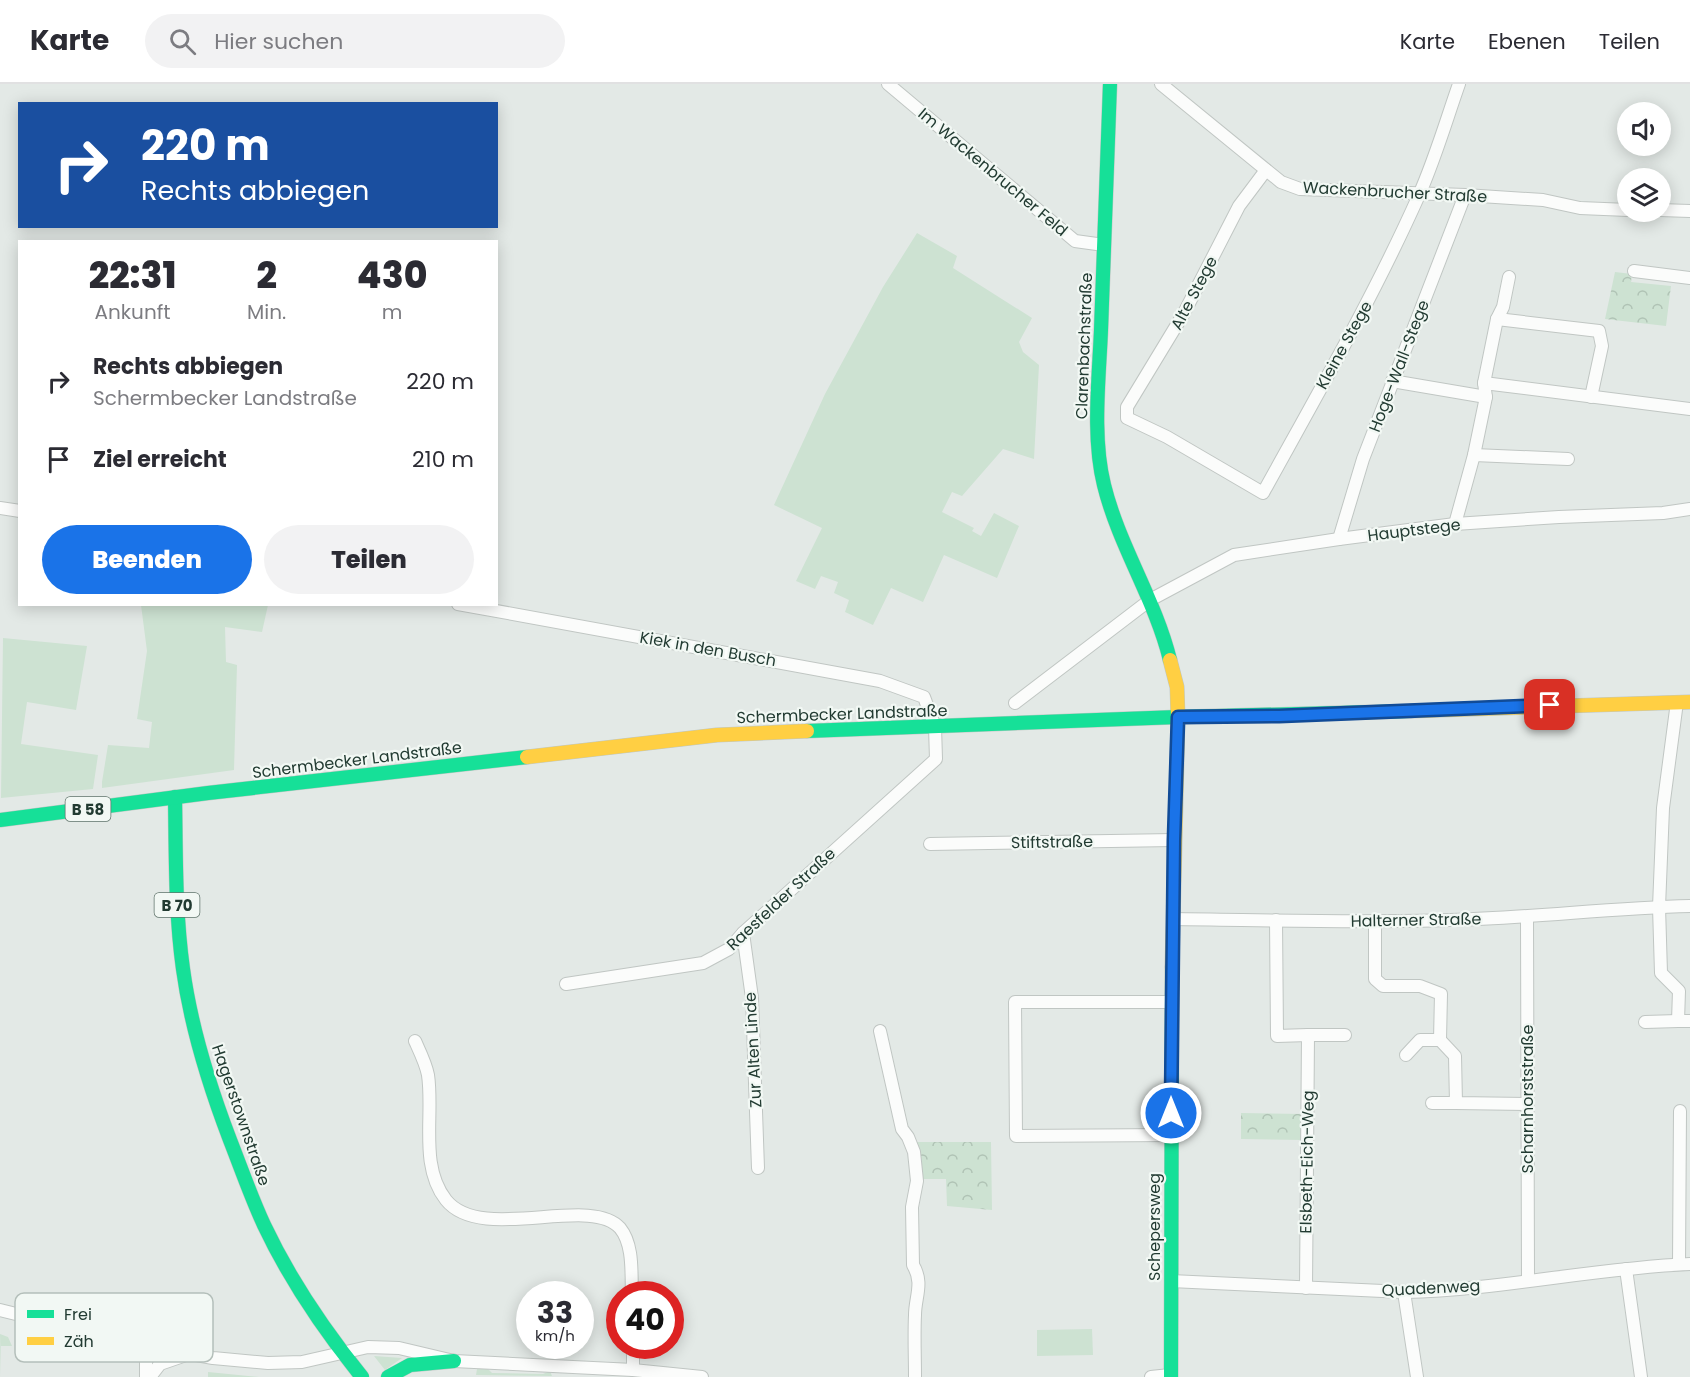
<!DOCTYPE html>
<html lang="de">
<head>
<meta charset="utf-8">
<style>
	:root { --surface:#fff; --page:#f2f2f3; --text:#2b2b33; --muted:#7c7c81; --line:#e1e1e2; --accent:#1a73e8 }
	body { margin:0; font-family:Poppins,sans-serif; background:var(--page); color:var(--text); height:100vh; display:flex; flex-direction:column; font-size:22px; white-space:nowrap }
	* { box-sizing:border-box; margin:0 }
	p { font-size:20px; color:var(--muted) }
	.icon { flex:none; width:33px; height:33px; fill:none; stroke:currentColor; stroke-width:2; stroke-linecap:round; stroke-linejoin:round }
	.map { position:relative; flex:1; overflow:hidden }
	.panel { position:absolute; left:18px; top:156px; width:480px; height:366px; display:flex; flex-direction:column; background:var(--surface); border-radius:0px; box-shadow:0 3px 15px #0003 }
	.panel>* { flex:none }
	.guide { position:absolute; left:18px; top:18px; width:480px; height:126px; border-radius:0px; box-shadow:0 3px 15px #0003; background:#1a4fa0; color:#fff; overflow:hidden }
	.controls { position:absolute; left:1617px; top:18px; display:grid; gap:12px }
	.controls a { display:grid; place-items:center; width:54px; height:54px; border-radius:50%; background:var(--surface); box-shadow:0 3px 15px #0003; font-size:30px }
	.speed { position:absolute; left:516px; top:1197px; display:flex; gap:12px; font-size:30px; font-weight:700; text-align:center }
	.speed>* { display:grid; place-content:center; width:78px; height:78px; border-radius:50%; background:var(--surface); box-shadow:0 3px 15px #0003; line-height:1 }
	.speed small { font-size:15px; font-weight:400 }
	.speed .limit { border:9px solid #d22; background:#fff; color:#111 }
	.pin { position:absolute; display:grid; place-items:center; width:51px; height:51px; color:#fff; margin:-26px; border-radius:12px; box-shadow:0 3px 9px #0006 }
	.me { position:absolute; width:66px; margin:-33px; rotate:0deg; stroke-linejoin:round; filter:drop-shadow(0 0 4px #0008) }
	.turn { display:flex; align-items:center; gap:21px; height:126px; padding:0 24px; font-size:27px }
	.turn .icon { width:78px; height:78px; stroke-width:2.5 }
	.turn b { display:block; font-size:42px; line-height:51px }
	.eta { display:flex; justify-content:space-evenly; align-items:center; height:102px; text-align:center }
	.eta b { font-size:36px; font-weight:800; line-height:42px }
	.button { display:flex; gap:12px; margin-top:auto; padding:12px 24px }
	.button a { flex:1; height:69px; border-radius:36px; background:var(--accent); color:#fff; font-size:24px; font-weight:800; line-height:69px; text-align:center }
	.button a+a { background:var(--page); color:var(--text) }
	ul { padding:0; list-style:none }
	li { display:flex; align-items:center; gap:18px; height:78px; padding:0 24px }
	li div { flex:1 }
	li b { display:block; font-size:22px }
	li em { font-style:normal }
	header { display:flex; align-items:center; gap:36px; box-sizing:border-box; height:84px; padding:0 30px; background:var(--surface); border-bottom:2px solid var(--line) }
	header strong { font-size:28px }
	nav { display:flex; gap:33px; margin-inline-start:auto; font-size:21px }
	.search { width:420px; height:54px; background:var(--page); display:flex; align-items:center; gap:15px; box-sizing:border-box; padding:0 21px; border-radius:33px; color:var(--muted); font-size:22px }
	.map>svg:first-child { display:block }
	.green { fill:#cde2d2 }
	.park { fill:url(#park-crowns) }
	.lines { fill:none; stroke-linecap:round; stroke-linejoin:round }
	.street-casing { stroke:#c0c6c3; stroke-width:14 }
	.fast-casing { stroke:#bfc7c3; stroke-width:15 }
	.slow-casing { stroke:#bfc7c3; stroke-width:15 }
	.street { stroke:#fbfcfb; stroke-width:12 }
	.fast { stroke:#16e098; stroke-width:14 }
	.slow { stroke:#ffcf43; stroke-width:14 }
	.route-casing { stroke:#114b97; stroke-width:15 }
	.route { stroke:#1a73e8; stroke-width:10 }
	.labels { text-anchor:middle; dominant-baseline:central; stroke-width:4.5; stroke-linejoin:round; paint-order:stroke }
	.shield { fill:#f2f8f4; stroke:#60746c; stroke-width:1.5 }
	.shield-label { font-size:15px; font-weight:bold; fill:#223b32 }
	.street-label { font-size:16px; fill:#223b32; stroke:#f2f8f4 }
	.key { fill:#f2f8f4; stroke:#b4bfba; stroke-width:1.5 }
	.key-label { font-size:16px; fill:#223b32 }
</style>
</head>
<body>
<header>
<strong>Karte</strong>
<div class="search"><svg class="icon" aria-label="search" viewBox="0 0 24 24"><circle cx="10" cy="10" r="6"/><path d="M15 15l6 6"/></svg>Hier suchen</div>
<nav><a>Karte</a><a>Ebenen</a><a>Teilen</a></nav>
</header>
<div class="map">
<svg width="1690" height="1293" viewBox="0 0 1690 1293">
	<defs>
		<pattern id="park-crowns" width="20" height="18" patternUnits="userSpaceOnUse" patternTransform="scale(1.5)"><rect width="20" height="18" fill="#cde2d2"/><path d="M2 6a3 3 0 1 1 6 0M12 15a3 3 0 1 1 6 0" fill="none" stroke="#b0c3b5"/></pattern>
	</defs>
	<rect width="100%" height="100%" fill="#e3e9e6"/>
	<g class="green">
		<polygon points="917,149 957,172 953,184 1032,234 1019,258 1023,268 1039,281 1034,375 1003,365 962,412 952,408 942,428 974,444 972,447 981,452 994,429 1019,442 997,494 944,471 923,518 891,504 873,541 845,528 849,516 834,509 838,498 821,492 815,505 796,497 822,444 774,421 825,310 883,203"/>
		<polygon points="141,521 268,521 262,548 225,543 226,578 237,581 234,686 102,704 102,698 108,661 149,664 152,638 137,635 147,567"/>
		<polygon points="3,554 87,562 76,626 27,618 21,660 98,671 93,705 1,714"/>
		<polygon points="1092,1245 1093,1271 1037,1272 1037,1246"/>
		<polygon points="0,1250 8,1253 12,1262 1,1262 1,1293"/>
		<polygon points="374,1272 402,1274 385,1286"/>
		<polygon points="477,1285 488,1285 492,1289 543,1290 550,1287 552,1292 476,1291"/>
		<polygon points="208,1288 259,1293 208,1293"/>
	</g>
	<g class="park">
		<polygon points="1615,188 1632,190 1631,198 1671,202 1666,242 1605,235"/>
		<polygon points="1241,1029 1304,1030 1303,1056 1241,1055"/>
		<polygon points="916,1058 991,1058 992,1126 947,1122 946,1095 923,1095"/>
	</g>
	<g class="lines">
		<g class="street-casing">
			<g id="street">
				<polyline points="888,0 1075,157 1104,161"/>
				<polyline points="1161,0 1281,98 1300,105 1465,111 1543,116 1580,124 1628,126"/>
				<path d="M1266,86L1239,122L1184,229L1127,323V334L1167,353L1263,409C1317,311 1373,214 1419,111C1435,75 1446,37 1459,0"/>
				<polyline points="1660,126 1690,127"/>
				<polyline points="1634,187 1690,194"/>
				<polyline points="1497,235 1599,247 1602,262 1591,313"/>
				<polyline points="1392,297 1486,313"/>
				<polyline points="1484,299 1690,325"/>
				<polyline points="1474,371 1568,375"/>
				<polyline points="0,424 20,427"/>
				<polyline points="1455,440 1474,371 1486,313 1484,299 1497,235 1503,223 1509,193"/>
				<polyline points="1339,455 1363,375 1465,111"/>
				<polyline points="458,520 880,597 924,613 935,643 936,675 743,849 729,865 703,879 566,900"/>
				<polyline points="1677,618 1663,724 1659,823 1661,889 1679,907 1678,937 1690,937"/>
				<polyline points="1015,619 1150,516 1234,471 1339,455 1455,440 1559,433 1663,429 1690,425"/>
				<polyline points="930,760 1174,756"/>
				<polyline points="1527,834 1528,1196"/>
				<path d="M1173,835C1265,836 1358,839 1450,836C1530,834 1610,824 1690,822"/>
				<polyline points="1276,836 1277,952 1308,951 1306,1204"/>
				<polyline points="1375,837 1375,895 1383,902 1420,902 1441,910 1440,956 1455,972 1456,1019 1527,1020"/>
				<polyline points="743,849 752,914 758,1084"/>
				<polyline points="1645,938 1678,937"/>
				<path d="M880,947L902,1045L908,1053L914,1068L917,1097L912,1123L913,1181C924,1199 915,1213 915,1231C914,1252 915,1272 915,1293"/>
				<polyline points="1308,951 1345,951"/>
				<path d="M415,957C420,968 426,980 428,991C434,1031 419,1082 446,1116C481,1160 590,1110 620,1144C634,1161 631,1190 632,1210"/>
				<polyline points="1406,971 1420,956 1440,956"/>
				<polyline points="1432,1019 1456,1019"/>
				<polyline points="1171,1051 1016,1052 1015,918 1171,918"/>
				<polyline points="1679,1180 1680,1027"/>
				<polyline points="1626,1185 1641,1293"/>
				<path d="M1171,1197L1404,1208C1500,1206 1594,1184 1690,1180"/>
				<polyline points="1404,1208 1417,1293"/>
				<polyline points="0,1226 146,1262 213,1274 268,1279 302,1278 368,1263 399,1264 454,1277 633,1286 702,1293"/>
				<polyline points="146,1262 146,1293"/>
				<polyline points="633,1262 633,1286"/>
				<polyline points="150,1293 160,1280 186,1271"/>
				<polyline points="1151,1293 1170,1291"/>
			</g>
		</g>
		<g class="fast-casing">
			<g id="fast">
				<path d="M1110,0C1107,82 1104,164 1101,246C1099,295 1092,353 1104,401C1119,462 1155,515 1170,576"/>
				<polyline points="807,647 1178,633 1411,627"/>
				<path d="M175,713C176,770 175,828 183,885C191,944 209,1001 230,1056C241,1084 251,1113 264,1141C290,1196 324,1246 362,1293"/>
				<polyline points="0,736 208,709 527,673"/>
				<polyline points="388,1293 410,1281 454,1277"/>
				<polyline points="1171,1293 1172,883"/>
			</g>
		</g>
		<g class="slow-casing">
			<g id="slow">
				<polyline points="1170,576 1177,603 1178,633 1172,883"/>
				<polyline points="1411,627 1690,618"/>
				<polyline points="527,673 717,651 807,647"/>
			</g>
		</g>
		<use href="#street" class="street"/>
		<use href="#fast" class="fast"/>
		<use href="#slow" class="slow"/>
	</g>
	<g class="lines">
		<g class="route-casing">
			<polyline id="route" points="1171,1029 1174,756 1178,633 1279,632 1550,621"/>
		</g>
		<use href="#route" class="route"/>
	</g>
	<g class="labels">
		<g class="shield">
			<rect x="65.5" y="713" width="45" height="24" rx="4.5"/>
			<rect x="154.5" y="809" width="45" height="24" rx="4.5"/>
		</g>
		<g class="shield-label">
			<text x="88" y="725">B 58</text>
			<text x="177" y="821">B 70</text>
		</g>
		<g class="street-label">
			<text transform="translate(993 88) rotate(40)">Im Wackenbrucher Feld</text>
			<text transform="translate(1395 108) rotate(3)">Wackenbrucher Straße</text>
			<text transform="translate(1194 209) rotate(-62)">Alte Stege</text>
			<text transform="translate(1344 261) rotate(-61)">Kleine Stege</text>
			<text transform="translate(1084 262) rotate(-88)">Clarenbachstraße</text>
			<text transform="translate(1399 282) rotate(-69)">Hoge-Wall-Stege</text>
			<text transform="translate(1414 446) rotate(-7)">Hauptstege</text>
			<text transform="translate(708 565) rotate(10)">Kiek in den Busch</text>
			<text transform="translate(842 630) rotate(-2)">Schermbecker Landstraße</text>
			<text transform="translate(357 676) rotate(-7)">Schermbecker Landstraße</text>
			<text transform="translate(1052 758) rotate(-1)">Stiftstraße</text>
			<text transform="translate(781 815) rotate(-43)">Raesfelder Straße</text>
			<text transform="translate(1416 836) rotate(-1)">Halterner Straße</text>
			<text transform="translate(753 966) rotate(-93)">Zur Alten Linde</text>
			<text transform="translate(1527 1015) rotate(-90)">Scharnhorststraße</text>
			<text transform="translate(241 1031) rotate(71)">Hagerstownstraße</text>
			<text transform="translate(1307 1078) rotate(-89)">Elsbeth-Eich-Weg</text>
			<text transform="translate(1154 1143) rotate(-90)">Schepersweg</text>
			<text transform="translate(1431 1204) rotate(-3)">Quadenweg</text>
		</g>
	</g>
	<rect x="15" y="1209" width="198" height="69" rx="9" class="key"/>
	<rect x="27" y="1226" width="27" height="8" fill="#16e098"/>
	<rect x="27" y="1253" width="27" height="8" fill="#ffcf43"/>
	<g class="key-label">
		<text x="64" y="1236">Frei</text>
		<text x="64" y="1263">Zäh</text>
	</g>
</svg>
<div class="controls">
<a><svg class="icon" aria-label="sound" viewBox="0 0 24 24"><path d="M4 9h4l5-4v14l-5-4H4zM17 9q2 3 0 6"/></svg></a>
<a><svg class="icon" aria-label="layers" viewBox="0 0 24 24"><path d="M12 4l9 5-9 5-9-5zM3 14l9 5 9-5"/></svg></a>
</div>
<div class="speed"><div>33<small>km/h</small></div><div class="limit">40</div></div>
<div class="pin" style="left:1550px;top:621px;background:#d93025"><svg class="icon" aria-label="arrive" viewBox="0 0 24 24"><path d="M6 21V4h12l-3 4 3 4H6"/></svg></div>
<svg class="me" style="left:1171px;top:1029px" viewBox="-20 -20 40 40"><circle r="17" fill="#1a73e8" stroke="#fff" stroke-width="3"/><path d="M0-11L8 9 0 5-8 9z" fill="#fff"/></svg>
<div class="guide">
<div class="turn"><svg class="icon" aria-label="right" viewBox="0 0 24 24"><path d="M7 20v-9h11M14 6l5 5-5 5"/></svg><div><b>220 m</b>Rechts abbiegen</div></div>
</div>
<section class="panel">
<div class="eta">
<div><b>22:31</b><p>Ankunft</p></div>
<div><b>2</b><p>Min.</p></div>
<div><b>430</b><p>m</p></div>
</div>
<ul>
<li><svg class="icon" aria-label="right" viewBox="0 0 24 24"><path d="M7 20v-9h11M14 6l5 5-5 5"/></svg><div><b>Rechts abbiegen</b><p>Schermbecker Landstraße</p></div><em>220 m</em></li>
<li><svg class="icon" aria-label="arrive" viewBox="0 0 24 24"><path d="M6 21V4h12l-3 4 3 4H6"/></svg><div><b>Ziel erreicht</b></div><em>210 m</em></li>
</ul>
<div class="button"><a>Beenden</a><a>Teilen</a></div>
</section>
</div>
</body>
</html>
